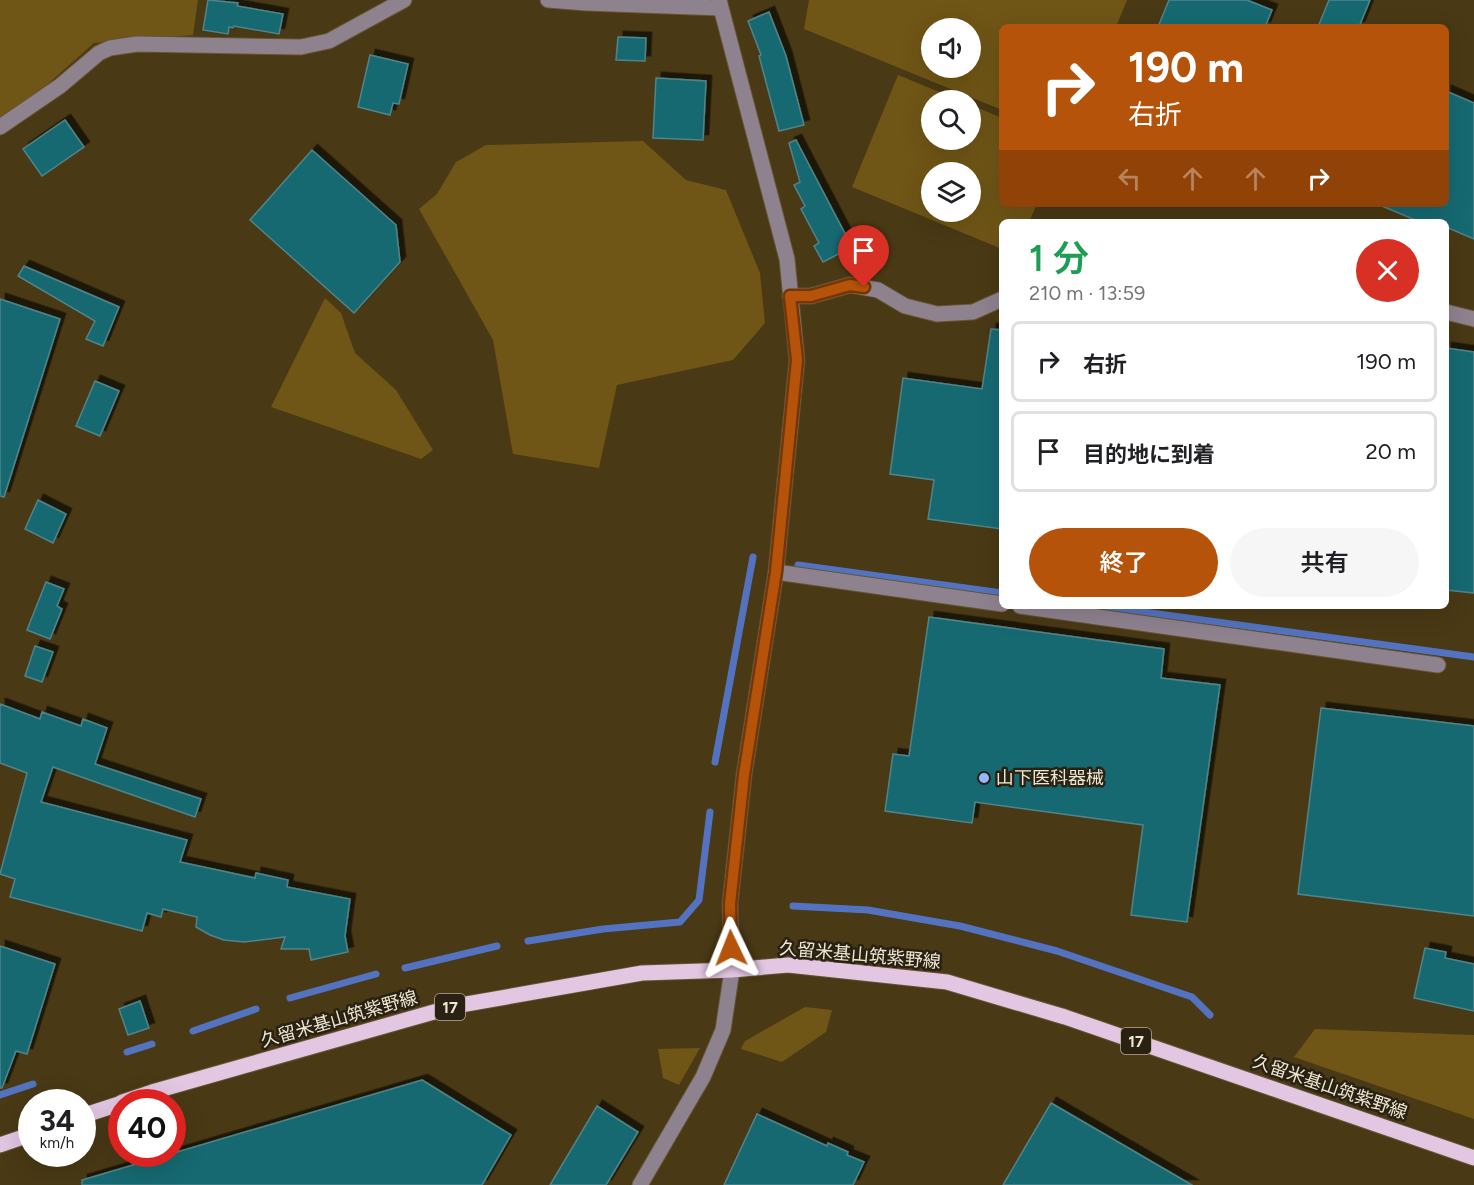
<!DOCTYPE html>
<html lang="ja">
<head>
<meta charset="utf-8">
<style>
	:root { --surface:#fff; --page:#f6f6f6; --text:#202124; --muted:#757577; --line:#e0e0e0; --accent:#b45309 }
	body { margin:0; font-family:Figtree,"Noto Sans JP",sans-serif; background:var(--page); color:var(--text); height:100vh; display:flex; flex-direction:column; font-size:22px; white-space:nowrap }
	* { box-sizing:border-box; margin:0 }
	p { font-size:20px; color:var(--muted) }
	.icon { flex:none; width:33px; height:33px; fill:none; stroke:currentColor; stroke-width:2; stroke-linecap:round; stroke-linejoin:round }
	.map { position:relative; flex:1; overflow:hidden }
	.side { position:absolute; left:999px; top:219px; width:450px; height:390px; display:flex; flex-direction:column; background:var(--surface); border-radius:9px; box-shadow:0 6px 24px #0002 }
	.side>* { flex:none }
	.guide { position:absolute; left:999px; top:24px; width:450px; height:183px; border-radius:9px; box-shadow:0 6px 24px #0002; background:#b45309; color:#fff; overflow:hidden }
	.controls { position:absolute; left:921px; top:18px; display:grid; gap:12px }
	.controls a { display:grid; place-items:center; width:60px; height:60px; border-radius:50%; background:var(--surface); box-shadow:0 6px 24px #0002; font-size:30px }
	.speed { position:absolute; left:18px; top:1089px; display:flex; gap:12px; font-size:30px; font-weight:700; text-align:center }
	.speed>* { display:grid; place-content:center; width:78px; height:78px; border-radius:50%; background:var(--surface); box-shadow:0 6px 24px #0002; line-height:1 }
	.speed small { font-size:15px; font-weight:400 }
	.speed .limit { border:9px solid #d22; background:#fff; color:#111 }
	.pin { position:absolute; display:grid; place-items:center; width:51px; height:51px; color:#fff; margin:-62px -26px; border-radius:50% 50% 50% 0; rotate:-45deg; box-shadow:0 0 6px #0007 }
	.pin .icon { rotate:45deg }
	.me { position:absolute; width:66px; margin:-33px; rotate:358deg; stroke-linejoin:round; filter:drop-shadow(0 0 4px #0008) }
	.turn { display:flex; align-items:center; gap:21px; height:126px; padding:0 30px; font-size:27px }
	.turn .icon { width:78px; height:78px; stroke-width:2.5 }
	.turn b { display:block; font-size:42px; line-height:51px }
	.lanes { display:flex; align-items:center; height:57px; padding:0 30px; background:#0003; justify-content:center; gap:30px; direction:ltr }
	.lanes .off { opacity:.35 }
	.round { display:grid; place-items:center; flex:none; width:63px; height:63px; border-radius:32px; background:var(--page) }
	.headline { display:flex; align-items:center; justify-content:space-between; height:102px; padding:0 30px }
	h1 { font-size:36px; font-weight:600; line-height:45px; color:#1e9e55 }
	.action { display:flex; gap:12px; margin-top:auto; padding:12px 30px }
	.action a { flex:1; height:69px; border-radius:36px; background:var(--accent); color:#fff; font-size:24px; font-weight:600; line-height:69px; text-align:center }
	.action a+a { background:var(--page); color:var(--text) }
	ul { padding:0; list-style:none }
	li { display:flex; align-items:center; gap:18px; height:81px; margin:0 12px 9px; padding:0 18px; border:3px solid var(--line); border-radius:9px }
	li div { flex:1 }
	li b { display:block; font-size:22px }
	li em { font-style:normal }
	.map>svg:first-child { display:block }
	.green { fill:#6f5516; fill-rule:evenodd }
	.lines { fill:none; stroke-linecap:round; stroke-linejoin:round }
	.stream { stroke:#5373c0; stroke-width:7 }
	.building { fill:#176971; stroke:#50848b; stroke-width:1.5; filter:url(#shadow) }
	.minor-casing { stroke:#645533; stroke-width:17 }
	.major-casing { stroke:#645533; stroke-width:17 }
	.minor { stroke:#8f828f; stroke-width:15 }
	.major { stroke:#e2c6e2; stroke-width:15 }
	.route-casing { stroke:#753606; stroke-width:15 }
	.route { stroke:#b45309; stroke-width:10 }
	.poi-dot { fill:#96b6fd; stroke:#292213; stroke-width:2 }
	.labels { text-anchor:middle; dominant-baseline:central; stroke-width:5; stroke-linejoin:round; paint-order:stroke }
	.shield { fill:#292213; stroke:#b4ab99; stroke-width:1.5 }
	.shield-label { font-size:16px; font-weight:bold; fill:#efe6d2 }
	.poi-label { font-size:18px; fill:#efe6d2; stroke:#292213; text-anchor:start }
	.street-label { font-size:18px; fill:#efe6d2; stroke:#292213 }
</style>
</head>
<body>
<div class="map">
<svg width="1474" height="1185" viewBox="0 0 1474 1185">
	<defs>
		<filter id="shadow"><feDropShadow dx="5.5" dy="-5.5" stdDeviation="0" flood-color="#0009"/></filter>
	</defs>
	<rect width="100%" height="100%" fill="#493915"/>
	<g class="green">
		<polygon points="0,0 198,0 193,35 94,43 29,101 0,120"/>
		<path d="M809,0H1127L1116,27H1002V110L804,29ZM970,28V68H932V28Z"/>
		<path d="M898,75L959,100H932V140H970L971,105L1002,118V204H1037L1029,222H1002V249L852,187ZM932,172H970V212H932Z"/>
		<polygon points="643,141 686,180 726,190 760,273 765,323 733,360 617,385 599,468 513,454 493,340 419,209 437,194 456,162 486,145"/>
		<polygon points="325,298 341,313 355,353 396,390 433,450 421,459 271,407"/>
		<polygon points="805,1007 832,1010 826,1032 782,1062 741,1049 745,1041"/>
		<polygon points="1315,1029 1474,1035 1474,1119 1294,1057"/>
		<polygon points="700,1048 679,1085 663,1078 658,1049"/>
	</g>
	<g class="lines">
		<g class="stream">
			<polyline points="798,565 1002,593"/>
			<polyline points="1100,606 1474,657"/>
			<polyline points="715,762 753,557"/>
			<polyline points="793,906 868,910 960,926 1057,951 1192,997 1210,1015"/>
			<polyline points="528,941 603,929 680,922 699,900 710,812"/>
			<polyline points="405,968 497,946"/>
			<polyline points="290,998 376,974"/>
			<polyline points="193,1031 256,1009"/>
			<polyline points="127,1052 152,1044"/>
			<polyline points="0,1095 33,1084"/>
		</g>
	</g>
	<g class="building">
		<polygon points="208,0 238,3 237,6 283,14 279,34 234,26 233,28 229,27 228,34 203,30"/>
		<polygon points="1169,0 1247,0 1272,10 1265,27 1158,27"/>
		<polygon points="1329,0 1370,0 1359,27 1318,27"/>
		<polygon points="769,12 786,56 804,125 779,131 759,56 761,55 748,21"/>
		<polygon points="618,37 646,38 645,61 616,60"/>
		<polygon points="370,55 408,64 399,104 393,103 390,115 358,107"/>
		<polygon points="656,78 706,81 703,140 653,138"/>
		<polygon points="1446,91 1474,103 1474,239 1446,227 1446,222 1420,222 1377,204 1446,204"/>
		<polygon points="65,120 84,147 42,176 23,149"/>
		<polygon points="796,140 852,247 823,262 814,246 819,243 801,209 805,206 794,185 800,182 789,143"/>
		<polygon points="312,150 396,225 400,262 354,313 250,220"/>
		<polygon points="24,266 119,307 103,346 86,339 95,321 18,276"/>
		<polygon points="0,299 60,319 4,497 0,496"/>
		<polygon points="991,329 1002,330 1002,529 928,519 934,480 890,474 903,378 982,389"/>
		<polygon points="1446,348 1474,352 1474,593 1446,590"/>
		<polygon points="95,381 119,391 100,436 76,426"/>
		<polygon points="38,500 66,514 53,543 25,529"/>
		<polygon points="46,582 64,589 57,606 62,609 50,639 27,630"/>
		<polygon points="929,617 1164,649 1161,678 1220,685 1187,922 1131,915 1143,825 975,802 972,823 885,811 893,754 909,756"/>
		<polygon points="35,646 53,652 42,682 25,676"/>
		<polygon points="0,704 40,719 42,712 81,726 83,719 107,728 95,764 201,799 195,817 53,767 41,802 187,840 180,862 255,878 256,873 288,880 287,887 350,899 345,936 348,952 311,960 309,949 281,949 285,937 244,942 224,940 210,935 196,927 197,917 163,909 161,917 147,913 142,931 10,897 15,879 0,874 27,773 0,763"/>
		<polygon points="1321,708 1474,726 1474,916 1298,894"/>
		<polygon points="0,946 55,964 27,1054 16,1051 2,1088 0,1088"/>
		<polygon points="1425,948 1446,952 1445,958 1474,964 1474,1011 1414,998"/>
		<polygon points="140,1001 149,1028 128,1035 119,1009"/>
		<polygon points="422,1080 511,1135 482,1185 82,1185 82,1180"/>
		<polygon points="1051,1103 1192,1185 1003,1185"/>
		<polygon points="597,1106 638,1132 606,1185 550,1185"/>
		<polygon points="757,1114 827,1146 828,1143 848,1152 847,1155 864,1162 853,1185 724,1185"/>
	</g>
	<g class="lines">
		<g class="minor-casing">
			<g id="minor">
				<polyline points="548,0 586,3 720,8"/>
				<polyline points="0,127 60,86 99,53 110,48 137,44 301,47 329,41 404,0"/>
				<polyline points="790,296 811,296 850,285 878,290 905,306 937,314 973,312 1002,299"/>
				<polyline points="1446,312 1474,319"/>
				<polyline points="776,572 1002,604"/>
				<polyline points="1020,606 1438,665"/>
				<polyline points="640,1185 703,1077 723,1030 732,970 730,904 744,775 776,572 797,360 787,259 719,0"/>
			</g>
		</g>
		<g class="major-casing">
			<g id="major">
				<polyline points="122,1102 152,1092 455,1006 642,973 732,970 788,965 947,982 1065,1017 1474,1158"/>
				<polyline points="82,1116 122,1103"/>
				<polyline points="0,1145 32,1134"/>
			</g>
		</g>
		<use href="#minor" class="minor"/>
		<use href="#major" class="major"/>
	</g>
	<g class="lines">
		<g class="route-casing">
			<polyline id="route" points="731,948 730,904 744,775 776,572 797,360 790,296 811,296 850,285 864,287"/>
		</g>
		<use href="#route" class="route"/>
	</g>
	<circle class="poi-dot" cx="984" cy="778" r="6"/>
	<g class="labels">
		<g class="shield">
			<rect x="435" y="994" width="30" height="26" rx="4.5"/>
			<rect x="1121" y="1028" width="30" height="26" rx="4.5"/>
		</g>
		<g class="shield-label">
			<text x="450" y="1007">17</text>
			<text x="1136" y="1041">17</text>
		</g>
		<g class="poi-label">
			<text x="996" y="778">山下医科器械</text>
		</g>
		<g class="street-label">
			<text transform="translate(860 955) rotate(5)">久留米基山筑紫野線</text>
			<text transform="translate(339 1019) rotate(-16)">久留米基山筑紫野線</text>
			<text transform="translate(1330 1087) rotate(19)">久留米基山筑紫野線</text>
		</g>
	</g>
</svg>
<div class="controls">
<a><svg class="icon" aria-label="sound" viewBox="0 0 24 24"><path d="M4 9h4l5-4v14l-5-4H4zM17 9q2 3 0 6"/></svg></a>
<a><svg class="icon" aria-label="search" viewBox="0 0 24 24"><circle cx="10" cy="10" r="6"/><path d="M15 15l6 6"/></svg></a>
<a><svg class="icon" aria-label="layers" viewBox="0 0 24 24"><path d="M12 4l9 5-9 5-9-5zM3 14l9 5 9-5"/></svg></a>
</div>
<div class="speed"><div>34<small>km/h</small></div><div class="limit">40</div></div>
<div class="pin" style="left:864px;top:287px;background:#d93025"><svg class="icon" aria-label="arrive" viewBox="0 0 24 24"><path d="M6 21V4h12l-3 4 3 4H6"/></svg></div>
<svg class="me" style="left:731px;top:948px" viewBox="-20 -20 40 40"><path d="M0-17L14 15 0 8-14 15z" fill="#b45309" stroke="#fff" stroke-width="4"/></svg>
<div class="guide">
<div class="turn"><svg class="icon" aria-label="right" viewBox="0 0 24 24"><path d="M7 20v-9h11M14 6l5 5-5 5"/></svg><div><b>190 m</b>右折</div></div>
<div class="lanes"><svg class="icon off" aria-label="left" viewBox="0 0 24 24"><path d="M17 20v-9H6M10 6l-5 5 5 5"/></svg><svg class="icon off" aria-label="ahead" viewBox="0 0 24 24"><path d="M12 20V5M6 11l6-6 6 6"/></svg><svg class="icon off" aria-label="ahead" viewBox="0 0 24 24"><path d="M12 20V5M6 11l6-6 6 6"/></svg><svg class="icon" aria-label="right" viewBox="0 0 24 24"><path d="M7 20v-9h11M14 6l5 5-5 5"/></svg></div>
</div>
<section class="side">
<div class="headline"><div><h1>1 分</h1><p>210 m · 13:59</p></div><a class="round" style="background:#d93025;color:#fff"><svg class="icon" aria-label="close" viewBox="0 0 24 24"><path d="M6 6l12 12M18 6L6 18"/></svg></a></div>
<ul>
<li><svg class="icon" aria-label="right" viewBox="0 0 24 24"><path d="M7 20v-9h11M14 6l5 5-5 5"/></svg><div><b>右折</b></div><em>190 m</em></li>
<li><svg class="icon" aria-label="arrive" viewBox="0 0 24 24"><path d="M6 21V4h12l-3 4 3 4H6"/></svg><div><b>目的地に到着</b></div><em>20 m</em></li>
</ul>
<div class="action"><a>終了</a><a>共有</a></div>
</section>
</div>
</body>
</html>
